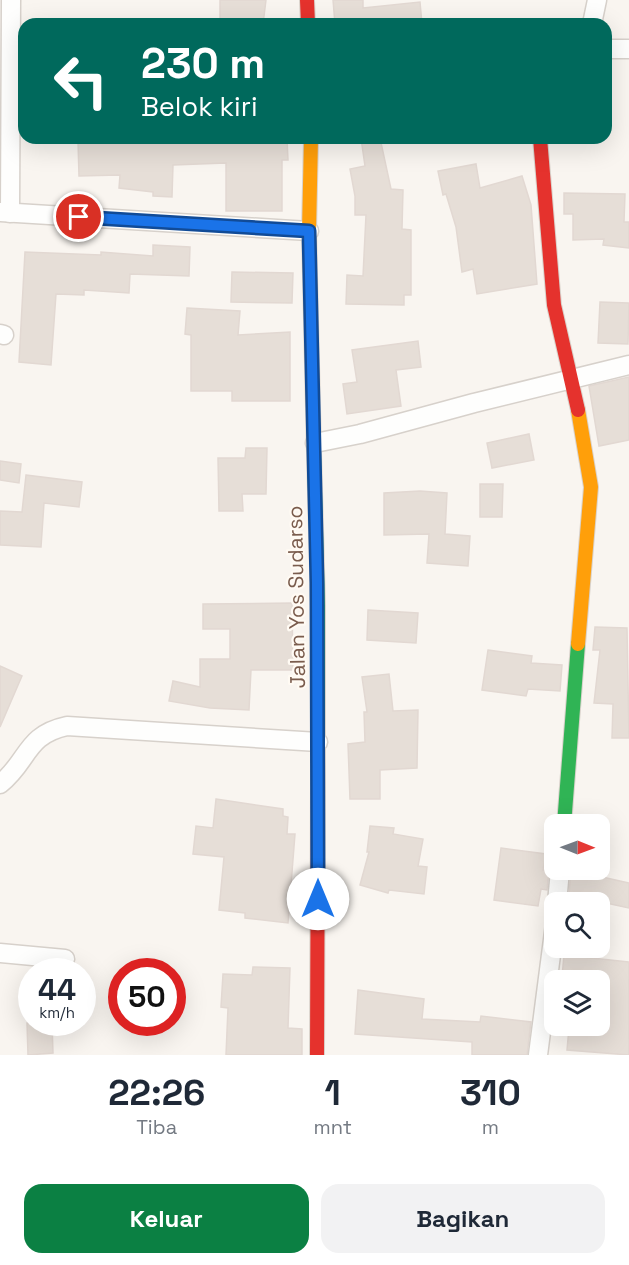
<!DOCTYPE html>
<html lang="id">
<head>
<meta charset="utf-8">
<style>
	:root { --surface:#fff; --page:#f2f2f3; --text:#1f2937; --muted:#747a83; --accent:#0b8043 }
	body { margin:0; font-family:"Space Grotesk",sans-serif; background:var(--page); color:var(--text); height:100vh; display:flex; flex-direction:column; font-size:22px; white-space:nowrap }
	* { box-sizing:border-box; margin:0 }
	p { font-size:20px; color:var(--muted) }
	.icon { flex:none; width:33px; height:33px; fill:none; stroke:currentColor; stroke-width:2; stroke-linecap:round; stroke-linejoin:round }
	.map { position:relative; height:1055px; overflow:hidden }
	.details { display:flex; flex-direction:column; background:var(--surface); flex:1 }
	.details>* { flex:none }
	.hud { position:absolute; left:18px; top:18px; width:594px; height:126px; border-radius:18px; box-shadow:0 6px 24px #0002; background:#00695c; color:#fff; overflow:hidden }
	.needle { width:39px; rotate:91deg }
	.tools { position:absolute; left:544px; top:814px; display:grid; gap:12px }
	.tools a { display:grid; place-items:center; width:66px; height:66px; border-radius:12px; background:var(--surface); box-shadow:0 6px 24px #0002; font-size:30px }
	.speed { position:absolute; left:18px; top:958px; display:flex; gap:12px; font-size:30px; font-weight:700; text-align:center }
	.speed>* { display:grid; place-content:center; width:78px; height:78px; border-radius:50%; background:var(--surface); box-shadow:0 6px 24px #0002; line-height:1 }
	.speed small { font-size:15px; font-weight:400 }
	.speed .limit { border:9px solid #d22; background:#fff; color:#111 }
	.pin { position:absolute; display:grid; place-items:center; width:51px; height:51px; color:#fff; margin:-26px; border:3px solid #fff; border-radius:50%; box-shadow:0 2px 6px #0007 }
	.me { position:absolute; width:66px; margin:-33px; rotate:0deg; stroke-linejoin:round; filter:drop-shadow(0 0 4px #0008) }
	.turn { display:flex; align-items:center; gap:21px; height:126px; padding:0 24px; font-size:27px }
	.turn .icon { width:78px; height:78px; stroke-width:2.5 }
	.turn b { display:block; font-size:42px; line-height:51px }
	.eta { display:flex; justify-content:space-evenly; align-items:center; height:102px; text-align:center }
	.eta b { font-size:36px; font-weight:800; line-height:42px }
	.action { display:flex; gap:12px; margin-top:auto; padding:12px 24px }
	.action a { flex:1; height:69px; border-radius:18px; background:var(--accent); color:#fff; font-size:24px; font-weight:800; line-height:69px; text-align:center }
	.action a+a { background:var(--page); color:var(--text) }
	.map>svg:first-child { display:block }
	.building { fill:#e6ded7; stroke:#e2d8d2; stroke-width:1.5 }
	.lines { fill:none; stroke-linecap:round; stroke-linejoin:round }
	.street-casing { stroke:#d7d1cb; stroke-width:21 }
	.fast-casing { stroke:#d9d2cb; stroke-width:16 }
	.slow-casing { stroke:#d9d2cb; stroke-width:16 }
	.jam-casing { stroke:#d9d2cb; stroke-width:16 }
	.street { stroke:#fefefd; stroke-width:18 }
	.fast { stroke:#30b455; stroke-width:14 }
	.slow { stroke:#ff9f0a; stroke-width:14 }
	.jam { stroke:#e5322d; stroke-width:14 }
	.route-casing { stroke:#114b97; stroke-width:15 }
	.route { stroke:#1a73e8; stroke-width:10 }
	.labels { text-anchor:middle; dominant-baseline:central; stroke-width:4.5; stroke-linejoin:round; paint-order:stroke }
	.street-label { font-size:21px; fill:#7a5c4d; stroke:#fffaf3 }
</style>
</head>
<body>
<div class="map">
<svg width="629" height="1055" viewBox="0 0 629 1055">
	<rect width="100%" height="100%" fill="#f9f5f0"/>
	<g class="building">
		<polygon points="220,0 266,0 263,24 220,24"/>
		<polygon points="333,0 363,0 363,8 420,2 422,24 335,24"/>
		<polygon points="119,138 173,138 173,143 218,142 218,138 287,139 288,160 282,160 282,211 226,211 226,163 173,165 172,197 153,196 153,192 119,188 120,175 79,176 78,141 119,140"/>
		<polygon points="361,138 380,138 391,189 403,190 402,229 411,230 411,295 404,295 404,305 346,304 347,275 363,276 366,215 355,215 355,196 350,169 365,166"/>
		<polygon points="476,164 480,188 522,176 531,205 537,284 477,294 473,269 462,272 456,227 446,194 443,195 438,171"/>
		<polygon points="564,193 625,194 624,222 629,222 629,248 603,245 604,239 573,240 573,214 564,214"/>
		<polygon points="153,245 190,247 189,276 130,274 129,293 84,290 84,295 56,294 51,365 19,362 25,252 101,255 101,252 153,256"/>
		<polygon points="232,272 293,273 292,303 231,302"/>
		<polygon points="600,302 629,303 628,344 598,343"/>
		<polygon points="187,308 240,311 238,335 290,332 290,401 232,401 232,391 191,391 191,335 185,334"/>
		<polygon points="418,341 421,367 396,370 401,406 347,414 343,384 357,382 352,350"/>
		<polygon points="629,377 629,440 599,446 589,386"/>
		<polygon points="529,434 534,460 492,468 487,443"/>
		<polygon points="246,448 267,448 266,494 242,494 243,511 219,511 218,458 245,458"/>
		<polygon points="0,461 21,464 19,483 0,480"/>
		<polygon points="26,475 82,482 79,507 44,503 41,547 0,545 0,511 22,512"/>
		<polygon points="480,484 503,484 502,517 480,517"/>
		<polygon points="420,491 447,493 445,534 470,536 468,566 427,563 429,534 384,535 384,493"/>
		<polygon points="292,603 293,670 251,670 249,710 210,708 169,701 173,681 200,687 200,659 230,659 230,629 203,629 203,604"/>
		<polygon points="368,610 418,613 416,643 367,640"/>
		<polygon points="595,627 627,628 629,738 612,738 613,704 594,703 600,650 593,650"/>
		<polygon points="488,650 532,656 531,663 562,665 560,691 528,689 526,696 482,690"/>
		<polygon points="0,666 22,676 0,727"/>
		<polygon points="389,674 393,711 418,710 417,768 380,770 380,799 350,799 348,744 365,742 364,712 367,712 362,677"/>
		<polygon points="216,799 283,809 283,816 288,817 287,834 295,834 288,923 245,918 245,913 219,910 224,857 193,854 196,826 213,828"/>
		<polygon points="370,826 394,828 393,834 423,839 418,866 427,867 424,894 389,890 388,893 360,885 369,852 367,852"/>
		<polygon points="501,848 546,854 543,870 549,870 547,890 541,889 538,906 494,900"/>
		<polygon points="571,870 629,883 629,908 569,895"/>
		<polygon points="564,955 629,962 629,1055 567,1050 569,1028 600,1031 600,981 562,977"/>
		<polygon points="253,967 290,968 288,1028 302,1029 302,1055 226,1055 228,1008 221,1007 223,974 252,975"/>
		<polygon points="358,990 424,999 422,1019 480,1022 481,1016 531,1022 527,1055 472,1055 472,1042 355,1034"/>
		<polygon points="27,1023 52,1023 53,1053 28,1055"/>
	</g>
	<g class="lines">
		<g class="street-casing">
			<g id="street">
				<polyline points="592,24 597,0"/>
				<polyline points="606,49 629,49"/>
				<polyline points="0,212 309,231"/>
				<polyline points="10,213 11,0"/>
				<polyline points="0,334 4,335"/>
				<polyline points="315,443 360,434 474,403 629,365"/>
				<path d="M0,784C29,761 25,735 67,726L318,742"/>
				<polyline points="557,903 560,870"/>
				<polyline points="0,953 65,959"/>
				<polyline points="538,1055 555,924"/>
			</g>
		</g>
		<g class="fast-casing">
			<g id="fast">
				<polyline points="314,453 318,606 318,787"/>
				<polyline points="564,825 578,644"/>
			</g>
		</g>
		<g class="slow-casing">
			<g id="slow">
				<polyline points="311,138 309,231 314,453"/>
				<polyline points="578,410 591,487 578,644"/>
			</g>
		</g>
		<g class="jam-casing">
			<g id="jam">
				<polyline points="307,0 308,24"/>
				<polyline points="540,138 554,305 578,410"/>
				<polyline points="317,1055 318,787"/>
			</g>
		</g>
		<use href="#street" class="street"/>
		<use href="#fast" class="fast"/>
		<use href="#slow" class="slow"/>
		<use href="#jam" class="jam"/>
	</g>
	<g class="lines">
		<g class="route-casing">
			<polyline id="route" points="79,217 309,231 317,583 318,899"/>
		</g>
		<use href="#route" class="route"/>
	</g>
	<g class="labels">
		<g class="street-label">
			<text transform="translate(296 597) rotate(-91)">Jalan Yos Sudarso</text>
		</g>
	</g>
</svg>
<div class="tools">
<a><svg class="needle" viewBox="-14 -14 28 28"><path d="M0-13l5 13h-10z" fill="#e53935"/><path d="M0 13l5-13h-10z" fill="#747a83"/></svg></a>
<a><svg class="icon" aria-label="search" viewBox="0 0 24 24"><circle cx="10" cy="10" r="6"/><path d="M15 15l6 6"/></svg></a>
<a><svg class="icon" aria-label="layers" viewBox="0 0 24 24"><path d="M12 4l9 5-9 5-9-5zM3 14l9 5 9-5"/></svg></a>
</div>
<div class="speed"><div>44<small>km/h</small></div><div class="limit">50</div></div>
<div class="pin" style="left:79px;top:217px;background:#d93025"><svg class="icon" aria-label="arrive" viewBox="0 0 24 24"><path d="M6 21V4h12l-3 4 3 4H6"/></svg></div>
<svg class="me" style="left:318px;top:899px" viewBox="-20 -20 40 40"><circle r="19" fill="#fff"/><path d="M0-13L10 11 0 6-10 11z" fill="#1a73e8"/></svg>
<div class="hud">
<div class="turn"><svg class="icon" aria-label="left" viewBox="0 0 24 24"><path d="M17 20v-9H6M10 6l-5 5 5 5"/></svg><div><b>230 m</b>Belok kiri</div></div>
</div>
</div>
<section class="details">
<div class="eta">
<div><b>22:26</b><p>Tiba</p></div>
<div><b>1</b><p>mnt</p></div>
<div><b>310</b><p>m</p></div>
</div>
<div class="action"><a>Keluar</a><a>Bagikan</a></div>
</section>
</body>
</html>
